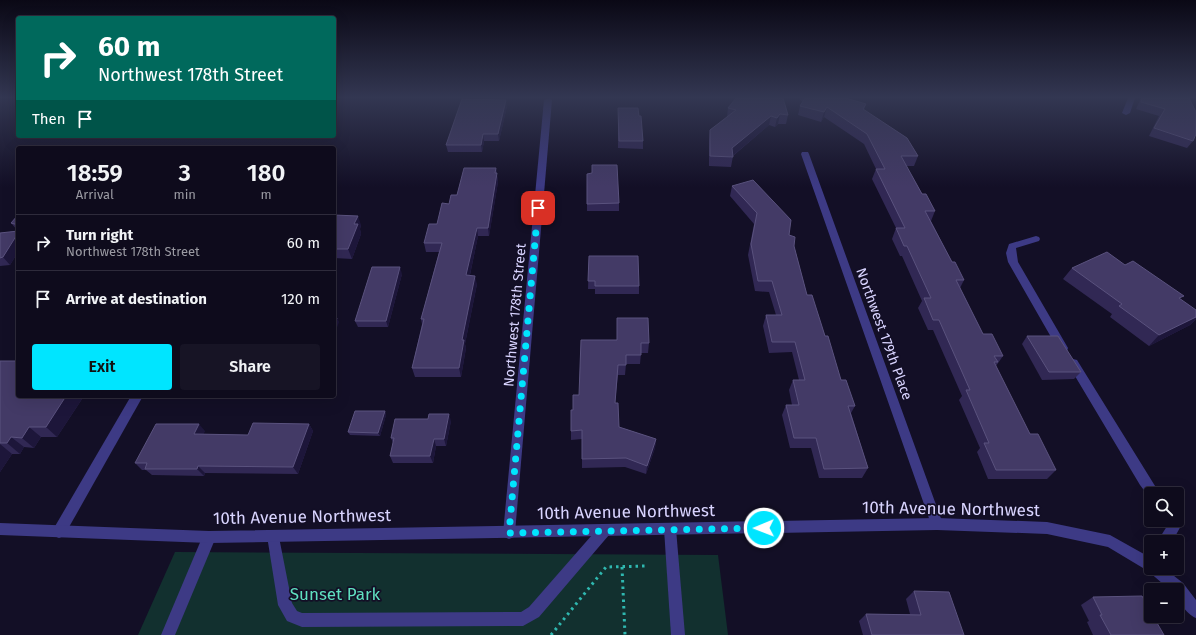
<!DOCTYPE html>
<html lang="en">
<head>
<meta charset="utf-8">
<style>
	:root { --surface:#0e0b1c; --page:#171425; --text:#f1f3f6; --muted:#9b9ba3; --line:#2e2b3b; --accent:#00e5ff }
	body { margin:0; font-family:"Fira Sans",sans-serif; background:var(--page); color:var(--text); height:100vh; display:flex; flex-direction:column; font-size:15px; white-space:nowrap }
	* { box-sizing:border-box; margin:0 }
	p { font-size:13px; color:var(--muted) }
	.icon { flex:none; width:22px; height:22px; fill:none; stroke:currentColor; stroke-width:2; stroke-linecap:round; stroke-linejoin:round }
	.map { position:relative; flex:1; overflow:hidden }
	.panel { position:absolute; left:16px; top:146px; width:320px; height:252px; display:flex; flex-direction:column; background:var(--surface); border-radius:4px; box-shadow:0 4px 16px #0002,0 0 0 1px var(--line) }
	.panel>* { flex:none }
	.guide { position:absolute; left:16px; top:16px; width:320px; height:122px; border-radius:4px; box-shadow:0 4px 16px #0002,0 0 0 1px var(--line); background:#00695c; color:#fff; overflow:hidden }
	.tools { position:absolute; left:1144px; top:487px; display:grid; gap:8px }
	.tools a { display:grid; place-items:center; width:40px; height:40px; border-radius:4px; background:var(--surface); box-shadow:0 4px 16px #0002,0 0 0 1px var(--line); font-size:20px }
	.pin { position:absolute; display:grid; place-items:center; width:34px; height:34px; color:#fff; margin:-17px; border-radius:8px; box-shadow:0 2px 6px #0006 }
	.me { position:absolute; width:44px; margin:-22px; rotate:269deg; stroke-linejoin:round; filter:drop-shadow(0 0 3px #0008) }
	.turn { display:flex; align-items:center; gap:14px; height:84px; padding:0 16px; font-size:18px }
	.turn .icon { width:52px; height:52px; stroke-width:2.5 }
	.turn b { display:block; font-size:28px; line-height:34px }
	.then { display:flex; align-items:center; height:38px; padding:0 16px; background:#0003; gap:8px; font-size:15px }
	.eta { display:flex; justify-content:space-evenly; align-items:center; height:68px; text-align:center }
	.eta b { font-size:24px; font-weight:600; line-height:28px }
	.primary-button { display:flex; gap:8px; margin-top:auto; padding:8px 16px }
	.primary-button a { flex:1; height:46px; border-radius:4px; background:var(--accent); color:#111; font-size:16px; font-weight:600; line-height:46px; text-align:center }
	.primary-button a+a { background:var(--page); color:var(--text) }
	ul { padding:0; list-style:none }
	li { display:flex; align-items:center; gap:12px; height:56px; padding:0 16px; border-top:1px solid var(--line) }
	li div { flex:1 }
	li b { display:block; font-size:15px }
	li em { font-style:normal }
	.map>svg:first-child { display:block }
	.green { fill:#12302f }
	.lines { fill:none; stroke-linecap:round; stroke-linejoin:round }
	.path { stroke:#2fb8b0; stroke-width:3; stroke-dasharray:2.5 4; stroke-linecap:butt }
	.service { fill:#3d3a85; fill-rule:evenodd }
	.minor { fill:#3d3a85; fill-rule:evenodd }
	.tertiary { fill:#3d3a85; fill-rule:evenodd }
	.wall { fill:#312854 }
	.shaded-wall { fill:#1d163a }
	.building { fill:#433a66; stroke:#5a527e }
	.route { stroke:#00e5ff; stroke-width:7; stroke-dasharray:0 12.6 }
	.labels { text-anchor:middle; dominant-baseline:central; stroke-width:3.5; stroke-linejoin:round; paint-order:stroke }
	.street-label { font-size:14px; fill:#d9d4ff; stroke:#130f26 }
	.near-street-label { font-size:17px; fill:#d9d4ff; stroke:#130f26 }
	.near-park-label { font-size:17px; fill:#5fe0c0; stroke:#130f26 }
</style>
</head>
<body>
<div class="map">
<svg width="1196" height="635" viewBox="0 0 1196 635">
	<rect width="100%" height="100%" fill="#130f26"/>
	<polygon class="green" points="175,552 718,555 728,635 138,635"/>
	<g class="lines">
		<g class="path">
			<polyline points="622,567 625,635"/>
			<polyline points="551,635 606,567 647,566"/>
		</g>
		<g class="service">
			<polygon points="1128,98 1135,98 1130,113 1126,115 1122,113"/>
			<polygon points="1036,236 1039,237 1040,239 1039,241 1016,248 1018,262 1068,348 1067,351 1059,351 1008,262 1006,253 1009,244"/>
			<polygon points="1073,359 1077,360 1160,494 1151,494 1151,499 1150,498 1140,485 1069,366 1068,363 1069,360"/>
			<polygon points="1177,515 1182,524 1172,542 1157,542 1169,523 1168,520 1177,520"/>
			<polygon points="670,523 675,525 676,529 685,635 671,635 664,529 665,525"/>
			<polygon points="604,525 609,527 610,531 609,535 539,617 523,626 302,627 287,621 278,605 267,536 268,532 273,530 278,532 292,603 297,611 302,613 521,612 529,607 599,527"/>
			<polygon points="209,531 214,533 216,537 175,635 161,635 204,533"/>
		</g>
		<g class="minor">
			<polygon points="550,98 552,100 515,533 514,537 509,539 504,537 503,533 544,100"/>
			<polygon points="802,152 808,152 809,154 943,524 942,528 937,530 932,528 931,524 801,154"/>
			<polygon points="131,396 143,396 64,536 59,538 54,536 53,532 54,528"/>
		</g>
		<path class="tertiary" d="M937,518L1047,522L1110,535L1151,558V568H1164L1183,583L1196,600V618C1186,614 1177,600 1177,590H1170L1148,571L1108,547L1047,534L937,530L209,543L0,535V523L209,531Z"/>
	</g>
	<g class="wall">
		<polygon points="798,98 846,98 866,104 864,110 918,156 914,166 906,166 922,194 935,211 931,221 952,262 964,280 960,288 983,334 1003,356 996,366 1030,434 1056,470 1047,479 988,479 977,452 980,448 959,400 962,396 933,330 928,330 918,308 922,301 902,256 900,256 892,239 896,228 872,179 876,169 864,144 824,117 821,122 798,115 800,106 803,102"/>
		<polygon points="1141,98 1189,98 1193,141 1187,148 1149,136 1159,116 1136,109"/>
		<polygon points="507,106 499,141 484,141 482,152 448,152 446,145"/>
		<polygon points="728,108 788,115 786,124 778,124 775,127 769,125 733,156 731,167 709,166 709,140 710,130 727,117"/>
		<polygon points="618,116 639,116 643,141 643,149 618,148"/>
		<polygon points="496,168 498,182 489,236 478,236 470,275 477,284 465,344 466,348 461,377 415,377 412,368 422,324 421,319 439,252 426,252 424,243 437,224 449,204 457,195"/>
		<polygon points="587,174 619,203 619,211 587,211"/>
		<polygon points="732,186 789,235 794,246 807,295 825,336 841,380 855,406 851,413 868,468 862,478 819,478 811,448 790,448 782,415 786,405 792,405 789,390 793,380 799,380 792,352 769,353 763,326 766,315 776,315 769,292 755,291 748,255 754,224 730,196"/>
		<polygon points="18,215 18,231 11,223"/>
		<polygon points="334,215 361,225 360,229 361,234 352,259 334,258"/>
		<polygon points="18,231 18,252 10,265 0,266 0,233"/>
		<polygon points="589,256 639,286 639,294 595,294 595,289 588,289"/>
		<polygon points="1125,265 1181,300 1196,310 1196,319 1190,325 1149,346 1110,317 1112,314 1063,279 1072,268"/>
		<polygon points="402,274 388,327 358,327 355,321"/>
		<polygon points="617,318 649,343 648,353 641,353 640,364 626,364 625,375 618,375 615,403 619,427 656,439 655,448 646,474 625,467 582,468 582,439 571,440 571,431 579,395 617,340"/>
		<polygon points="1027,336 1081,372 1074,379 1042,380 1022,344"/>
		<polygon points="0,361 18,396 84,396 57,437 41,437 34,448 24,447 20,454 12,454 0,472"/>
		<polygon points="385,411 386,415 380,436 350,435 348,432"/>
		<polygon points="451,421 446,446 436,446 433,463 393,463 390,456 393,443 391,438"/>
		<polygon points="309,424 313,431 298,474 205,473 204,476 152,475 146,470 142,470 135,463 205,431 203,434 248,435"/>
		<polygon points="914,591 964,635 863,635 859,621 866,614 910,614 906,599"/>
		<polygon points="1093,597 1164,635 1093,635 1087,622 1089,621 1081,605"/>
	</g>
	<g class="shaded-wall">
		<polygon points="506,100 507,106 499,141 498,134"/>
		<polygon points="827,107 824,117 821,122 824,112"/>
		<polygon points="780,114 778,124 775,127 777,118"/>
		<polygon points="771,116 769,125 730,158 732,148"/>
		<polygon points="483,134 484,141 482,152 481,145"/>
		<polygon points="496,168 498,182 489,236 488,228 495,173"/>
		<polygon points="358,216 361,225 360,229 361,234 352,259 348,249 354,224"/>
		<polygon points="477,228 478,236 468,284 466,275"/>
		<polygon points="18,233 18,252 10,265 3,257"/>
		<polygon points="400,267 402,274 388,327 386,321"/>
		<polygon points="475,276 477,284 465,344 466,348 461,377 459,368 462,340"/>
		<polygon points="1196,317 1196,319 1190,325 1149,346 1159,335"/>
		<polygon points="337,318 339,322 334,336 334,326"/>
		<polygon points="66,396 84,396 57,437 46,427"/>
		<polygon points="385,411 386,415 380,436 378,433"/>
		<polygon points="449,414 451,421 446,446 444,439"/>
		<polygon points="199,424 205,431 200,442 194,434"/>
		<polygon points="309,424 313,431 298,474 293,467"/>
		<polygon points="29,427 41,437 34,448 22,438"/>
		<polygon points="11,437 24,447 20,454 7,443"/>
		<polygon points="434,439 436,446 433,463 430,456"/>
		<polygon points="656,439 655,448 646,474 647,466"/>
		<polygon points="0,444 12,454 0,472"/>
		<polygon points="198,466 205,473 204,476 197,469"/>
	</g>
	<g class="building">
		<polygon points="736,98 783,98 788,115 780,114 777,118 771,116 732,148 733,157 710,156 710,130 736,110 728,108"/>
		<polygon points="805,98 846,98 866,104 863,109 907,138 918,156 901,156 922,194 926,194 935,211 925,211 952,262 955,262 964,280 956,280 983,334 992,334 1003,356 994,356 998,362 994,362 1030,434 1038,434 1056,470 996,470 984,443 989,443 966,390 970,390 939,320 933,320 924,298 931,298 907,246 904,246 896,228 905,228 876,169 885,169 867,134 827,107 824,112 800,106"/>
		<polygon points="1142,98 1189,98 1196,112 1196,134 1193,141 1154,128 1165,109 1141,102"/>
		<polygon points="462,99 506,100 498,134 483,134 481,145 446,145"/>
		<polygon points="618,108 638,108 639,116 641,116 643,141 619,141"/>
		<polygon points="592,165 617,165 619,203 587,204 587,174 592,173"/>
		<polygon points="464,168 496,168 495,173 497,173 488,228 477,228 466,275 475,276 462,340 464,340 459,368 412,368 424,319 421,319 442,243 424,243 429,224 437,224 442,203 449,204 451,195 457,195"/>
		<polygon points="753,180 791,220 789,235 795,237 794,246 807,295 812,295 825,336 828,336 841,380 846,380 855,406 848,406 868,468 824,469 816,438 794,438 786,405 799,405 793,380 805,380 795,342 772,342 766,315 782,315 772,281 758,281 751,244 757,213 732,186"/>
		<polygon points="18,215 18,225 11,223"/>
		<polygon points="334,215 358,216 354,224 358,224 348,249 334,249"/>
		<polygon points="18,231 18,233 3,257 0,258 0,233"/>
		<polygon points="1107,252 1125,265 1133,261 1184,296 1179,298 1196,310 1196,317 1159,335 1119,306 1122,304 1072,268"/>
		<polygon points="589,256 638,256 639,286 595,286 595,281 588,281"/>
		<polygon points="372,267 400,267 386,321 355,321"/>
		<polygon points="334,318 337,318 334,326"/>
		<polygon points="617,318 648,318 649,343 641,343 641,355 626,355 626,365 618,365 615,403 618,403 619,427 656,439 647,466 626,458 582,459 582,430 571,431 571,410 573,410 573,395 579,395 581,340 617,340"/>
		<polygon points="1027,336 1058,336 1081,372 1049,372"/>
		<polygon points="0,361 18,361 18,396 66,396 46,427 29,427 22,438 11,437 7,443 0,443"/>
		<polygon points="355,411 385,411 378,433 348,432"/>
		<polygon points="429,414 449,414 444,439 434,439 430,456 390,456 394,438 391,438 395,419 428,419"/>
		<polygon points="253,423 309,424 293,467 198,466 197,469 145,469 147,463 135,463 156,424 199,424 194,434 248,435"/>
		<polygon points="914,591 949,592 964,635 872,635 866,614 921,615"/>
		<polygon points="1142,596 1151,612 1151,616 1153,616 1164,635 1111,635 1100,615 1102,615 1093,597"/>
	</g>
	<linearGradient id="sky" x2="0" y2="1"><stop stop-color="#0a0815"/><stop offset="0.52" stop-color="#333752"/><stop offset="1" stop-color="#333752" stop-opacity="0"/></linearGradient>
	<rect width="1196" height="187" fill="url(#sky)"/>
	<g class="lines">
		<polyline class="route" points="538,208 509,533 764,528"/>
	</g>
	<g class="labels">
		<g class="street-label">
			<text transform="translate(515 315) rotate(-85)">Northwest 178th Street</text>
			<text transform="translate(884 334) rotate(70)">Northwest 179th Place</text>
		</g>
		<g class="near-street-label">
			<text transform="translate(951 509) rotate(1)">10th Avenue Northwest</text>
			<text transform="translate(626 512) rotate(-1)">10th Avenue Northwest</text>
			<text transform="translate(302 517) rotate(-1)">10th Avenue Northwest</text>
		</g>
		<g class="near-park-label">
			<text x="335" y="594">Sunset Park</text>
		</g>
	</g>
</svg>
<div class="tools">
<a><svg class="icon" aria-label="search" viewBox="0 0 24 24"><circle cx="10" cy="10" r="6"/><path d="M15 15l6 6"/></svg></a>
<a>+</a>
<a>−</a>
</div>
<div class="pin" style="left:538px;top:208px;background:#d93025"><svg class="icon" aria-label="arrive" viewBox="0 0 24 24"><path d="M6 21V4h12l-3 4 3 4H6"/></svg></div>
<svg class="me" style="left:764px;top:528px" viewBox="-20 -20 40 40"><circle r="17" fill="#00e5ff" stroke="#fff" stroke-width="3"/><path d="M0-11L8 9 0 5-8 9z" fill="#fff"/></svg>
<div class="guide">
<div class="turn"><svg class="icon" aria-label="right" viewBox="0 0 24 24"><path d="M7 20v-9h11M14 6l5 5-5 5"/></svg><div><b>60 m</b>Northwest 178th Street</div></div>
<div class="then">Then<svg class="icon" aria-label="arrive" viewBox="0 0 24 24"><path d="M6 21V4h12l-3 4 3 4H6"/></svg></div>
</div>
<section class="panel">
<div class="eta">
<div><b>18:59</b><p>Arrival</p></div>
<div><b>3</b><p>min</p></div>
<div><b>180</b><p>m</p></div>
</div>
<ul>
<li><svg class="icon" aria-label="right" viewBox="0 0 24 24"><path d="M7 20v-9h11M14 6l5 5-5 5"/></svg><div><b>Turn right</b><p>Northwest 178th Street</p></div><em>60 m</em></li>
<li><svg class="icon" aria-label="arrive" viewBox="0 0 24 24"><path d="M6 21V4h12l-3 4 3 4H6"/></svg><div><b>Arrive at destination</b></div><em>120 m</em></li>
</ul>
<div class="primary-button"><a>Exit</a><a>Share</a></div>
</section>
</div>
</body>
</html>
